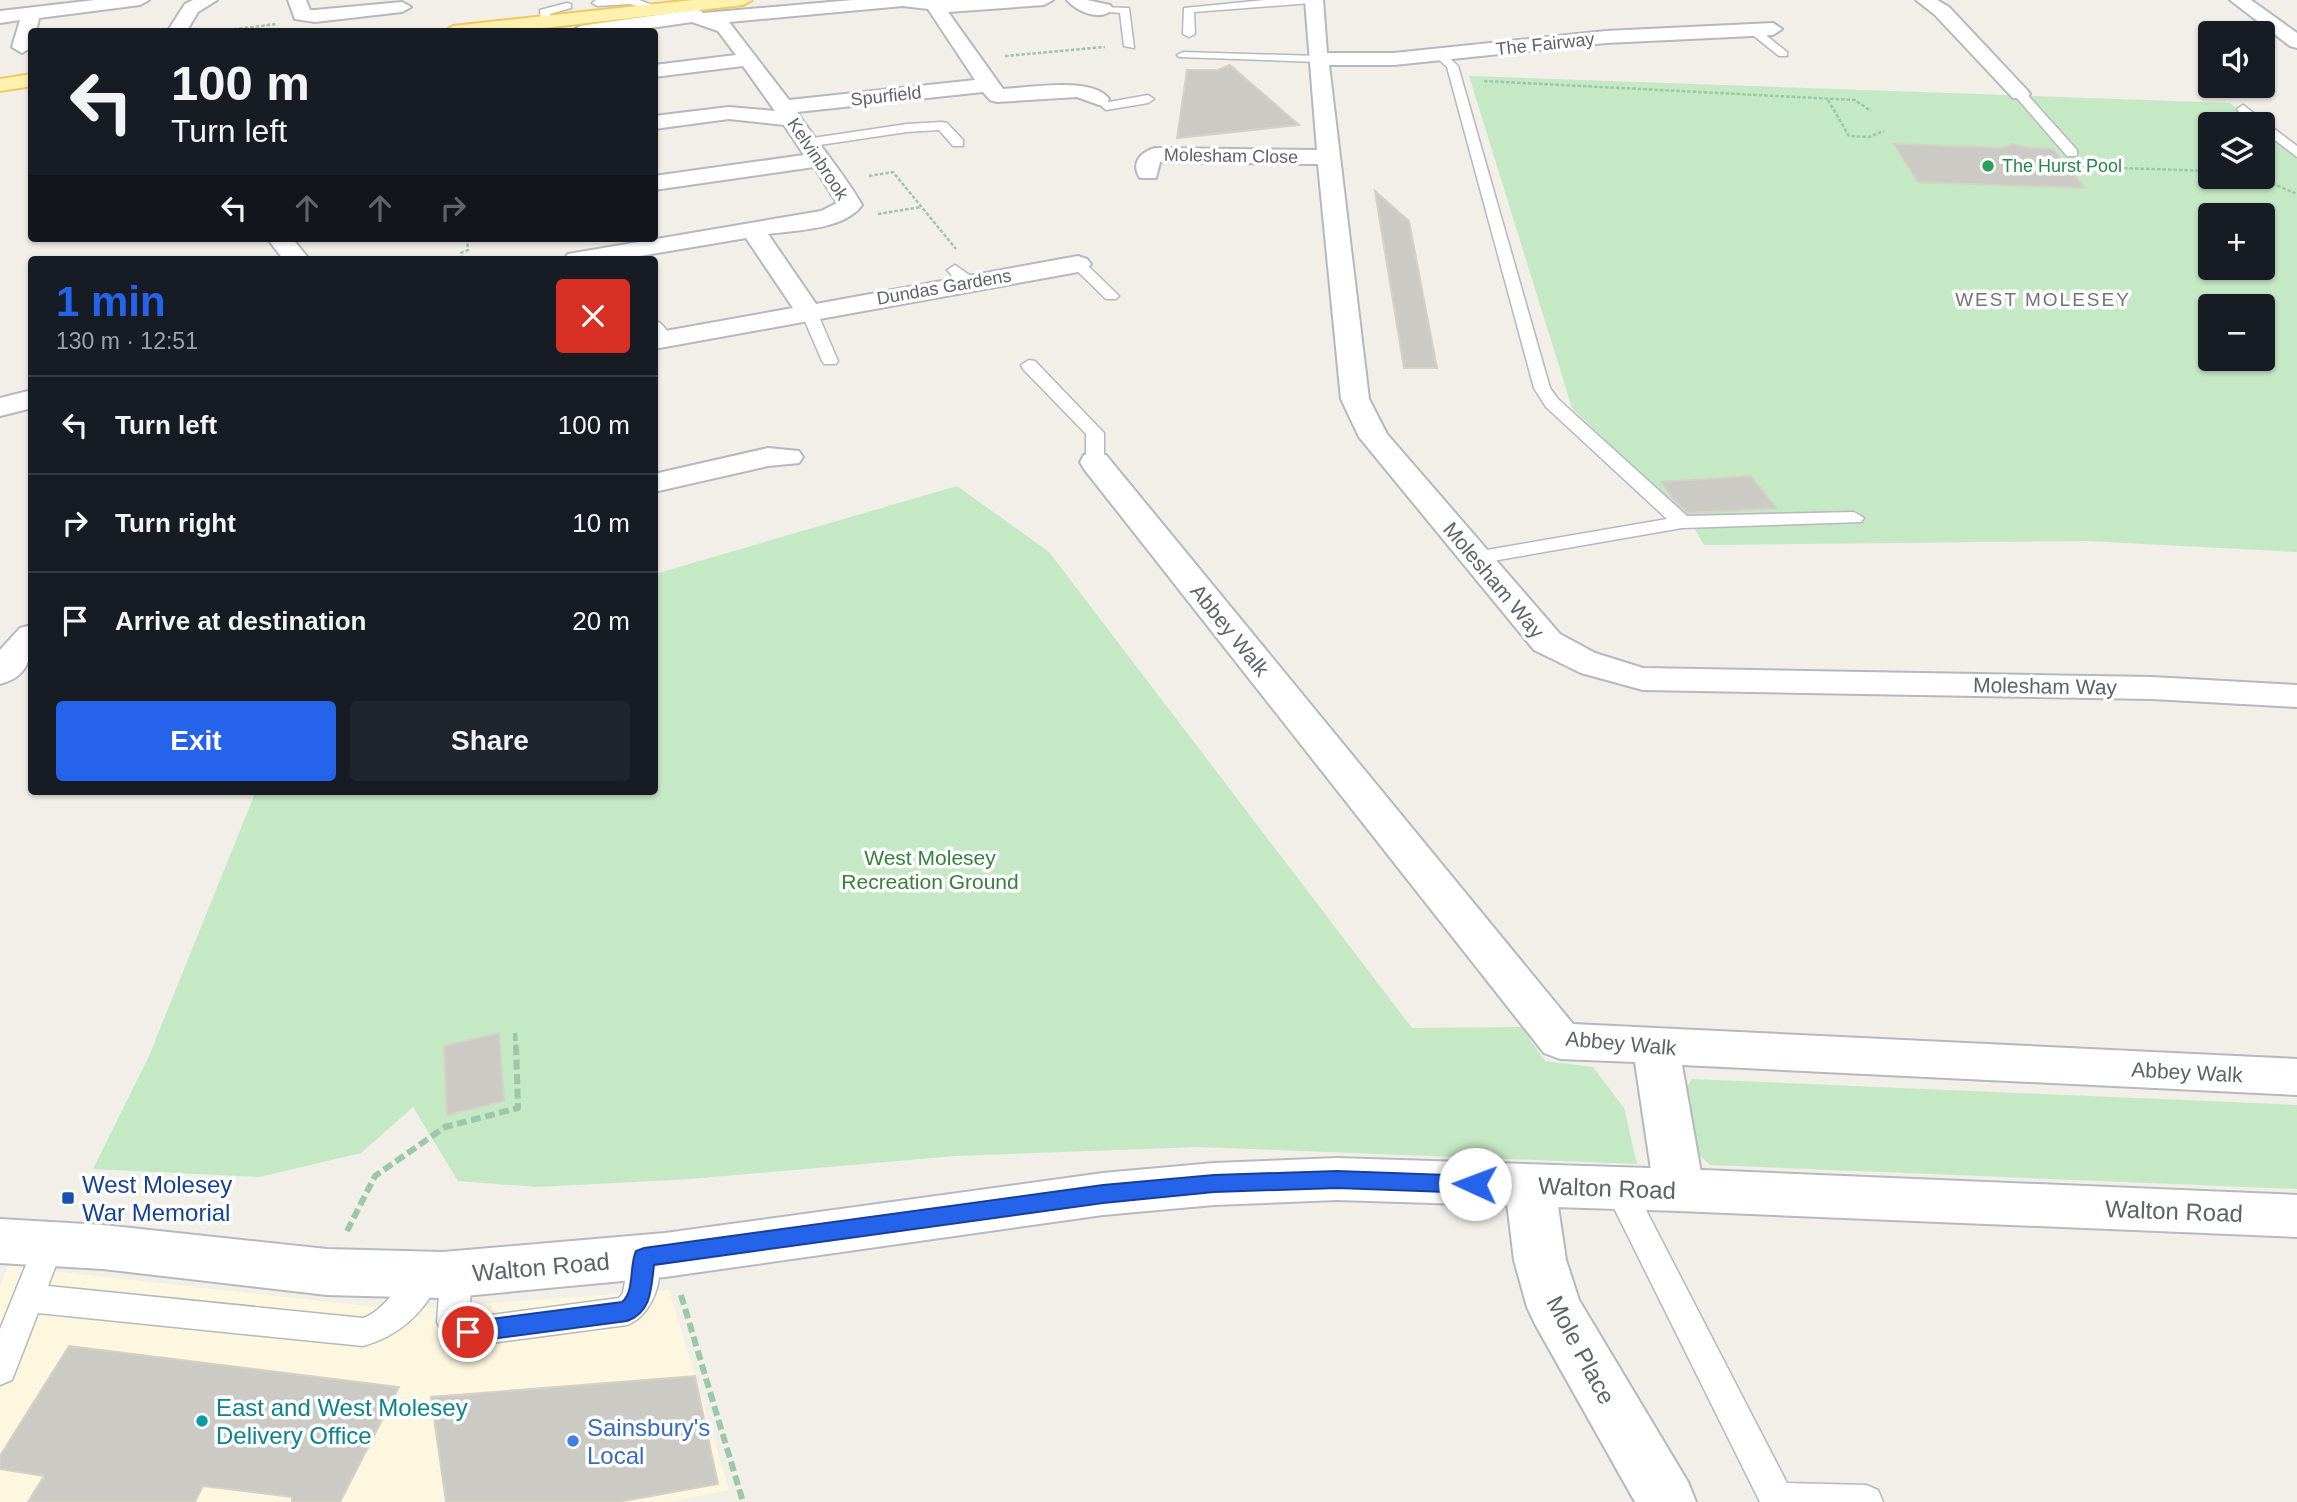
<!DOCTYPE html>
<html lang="en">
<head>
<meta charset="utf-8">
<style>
	:root { --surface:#171b24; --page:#20242c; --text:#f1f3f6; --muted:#9ea1a6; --line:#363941; --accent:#2563eb }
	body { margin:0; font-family:Helvetica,sans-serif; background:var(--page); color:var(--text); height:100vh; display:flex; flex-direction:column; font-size:26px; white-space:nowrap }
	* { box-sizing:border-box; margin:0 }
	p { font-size:23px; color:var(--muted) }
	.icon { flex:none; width:38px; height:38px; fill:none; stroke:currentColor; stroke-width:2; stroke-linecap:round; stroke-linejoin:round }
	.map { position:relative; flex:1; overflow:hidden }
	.panel { position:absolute; left:28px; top:256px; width:630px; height:539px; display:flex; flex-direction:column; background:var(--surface); border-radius:7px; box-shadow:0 2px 5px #0004 }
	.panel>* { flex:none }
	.guide { position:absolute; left:28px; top:28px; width:630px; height:214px; border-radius:7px; box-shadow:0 2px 5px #0004; background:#171b24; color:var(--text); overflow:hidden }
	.buttons { position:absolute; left:2198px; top:21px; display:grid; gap:14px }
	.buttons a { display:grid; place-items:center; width:77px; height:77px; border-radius:7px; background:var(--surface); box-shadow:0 2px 5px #0004; font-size:35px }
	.pin { position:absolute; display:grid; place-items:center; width:60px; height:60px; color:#fff; margin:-30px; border:4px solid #fff; border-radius:50%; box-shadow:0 2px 7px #0007 }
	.me { position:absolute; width:77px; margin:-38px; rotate:272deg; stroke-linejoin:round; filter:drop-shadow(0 0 5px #0008) }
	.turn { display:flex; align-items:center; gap:24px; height:147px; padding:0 28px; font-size:32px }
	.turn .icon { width:91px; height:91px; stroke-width:2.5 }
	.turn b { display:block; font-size:49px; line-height:60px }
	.lanes { display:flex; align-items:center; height:66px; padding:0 28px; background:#0003; justify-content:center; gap:35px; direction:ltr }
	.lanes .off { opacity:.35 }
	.round { display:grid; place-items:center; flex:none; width:74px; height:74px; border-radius:7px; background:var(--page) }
	.summary { display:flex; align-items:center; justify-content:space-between; height:119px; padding:0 28px }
	h1 { font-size:42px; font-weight:700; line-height:52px; color:var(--accent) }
	.cta { display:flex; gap:14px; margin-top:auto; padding:14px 28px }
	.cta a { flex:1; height:80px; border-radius:7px; background:var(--accent); color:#fff; font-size:28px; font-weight:700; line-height:80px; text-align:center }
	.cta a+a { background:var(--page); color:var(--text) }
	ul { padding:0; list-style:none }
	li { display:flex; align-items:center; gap:21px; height:98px; padding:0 28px; border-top:2px solid var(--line) }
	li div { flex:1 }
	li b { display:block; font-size:26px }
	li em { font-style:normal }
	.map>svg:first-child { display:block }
	.commercial { fill:#fef7e0 }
	.green { fill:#c5e8c5; fill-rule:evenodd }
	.building { fill:#cccac5; stroke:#d6d1c6; stroke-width:2 }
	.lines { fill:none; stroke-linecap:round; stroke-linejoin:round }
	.lane-casing { stroke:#b5b8bc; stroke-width:3 }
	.street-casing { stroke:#b5b8bc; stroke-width:4 }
	.secondary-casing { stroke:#b6babf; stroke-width:4 }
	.primary-casing { stroke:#f2c960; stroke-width:4 }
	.path-far2 { stroke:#9cc7a9; stroke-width:2.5; stroke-dasharray:3.5 2; stroke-linecap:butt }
	.path-far1 { stroke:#9cc7a9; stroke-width:4.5; stroke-dasharray:8 3.5; stroke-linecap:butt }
	.path { stroke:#9cc7a9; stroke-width:6; stroke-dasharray:10 4.5; stroke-linecap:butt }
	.lane { fill:#fff; fill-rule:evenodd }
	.street { fill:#fff; fill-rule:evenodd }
	.secondary { fill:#fff; fill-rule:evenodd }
	.primary { fill:#fff2af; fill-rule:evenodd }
	.route { fill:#2563eb; stroke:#184099; stroke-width:2 }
	.leisure-dot { fill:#2e9e5b; stroke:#fff; stroke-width:2.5 }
	.transit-dot { fill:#1a4fb4; stroke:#fff; stroke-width:2.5 }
	.culture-dot { fill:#0f9aa8; stroke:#fff; stroke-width:2.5 }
	.shop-dot { fill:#3f7fe0; stroke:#fff; stroke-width:2.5 }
	.labels { text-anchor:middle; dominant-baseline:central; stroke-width:7; stroke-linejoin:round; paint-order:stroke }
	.far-street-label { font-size:18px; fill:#5f6368; stroke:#fff }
	.far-leisure-label { font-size:18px; fill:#27864d; stroke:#fff; text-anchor:start }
	.far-neighbourhood-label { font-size:19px; letter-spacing:2px; fill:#70757a; stroke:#fff }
	.street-label { font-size:21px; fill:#5f6368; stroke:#fff }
	.park-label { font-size:21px; fill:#348238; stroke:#fff }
	.near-transit-label { font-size:24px; fill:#164399; stroke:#fff; text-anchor:start }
	.near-street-label { font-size:24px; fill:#5f6368; stroke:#fff }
	.near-culture-label { font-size:24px; fill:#0d838f; stroke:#fff; text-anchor:start }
	.near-shop-label { font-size:24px; fill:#366cbe; stroke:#fff; text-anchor:start }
</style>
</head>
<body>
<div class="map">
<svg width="2297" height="1502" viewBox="0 0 2297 1502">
	<rect width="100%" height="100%" fill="#f1efe8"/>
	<polygon class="commercial" points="8,1266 403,1310 669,1290 729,1490 668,1502 0,1502 0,1287"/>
	<g class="green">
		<path d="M1469,76L2230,103L2255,124H2210V177H2263V131L2297,159V552L2087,541L1704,545L1693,526L1572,408ZM2210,215H2263V268H2210ZM2210,306H2263V359H2210Z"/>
		<polygon points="957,486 1049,552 1412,1028 1521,1027 1545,1061 1593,1067 1624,1108 1637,1164 1198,1147 955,1156 690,1179 538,1187 458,1181 413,1107 361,1153 259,1177 93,1169 149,1056 256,791 654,791 655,574"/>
		<polygon points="1692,1079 2297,1105 2297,1189 1710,1165 1696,1152 1681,1094"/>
	</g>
	<g class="building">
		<polygon points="1230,65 1299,125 1177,138 1187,70 1218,70"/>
		<polygon points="1894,144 2003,148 2012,144 2028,148 2053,149 2085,188 1918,182"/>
		<polygon points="1375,191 1409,221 1437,368 1404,368"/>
		<polygon points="1751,476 1776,508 1688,513 1674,500 1661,482"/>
		<polygon points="499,1033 504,1101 447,1115 444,1046"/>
		<polygon points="69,1346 399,1387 340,1502 292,1502 292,1497 203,1486 195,1502 28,1502 44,1476 0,1469 0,1456"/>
		<polygon points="695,1376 718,1484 618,1502 446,1502 431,1397"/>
	</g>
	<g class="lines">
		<g class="lane-casing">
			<g id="lane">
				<polygon points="596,0 639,0 663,9 658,12 630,4 597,6 592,3"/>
				<polygon points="1265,0 1316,0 1311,3 1194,12 1195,34 1189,37 1183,34 1184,8"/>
				<polygon points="567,3 571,4 571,8 550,14 549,23 541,23 540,10"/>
				<polygon points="1100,7 1129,8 1134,48 1124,46 1120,13 1100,11"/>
				<polygon points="1749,28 1757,28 1787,52 1787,56 1779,56 1749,32"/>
				<polygon points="1183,52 1318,56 1324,59 1318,62 1179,57 1177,55"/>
				<polygon points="1436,53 1444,53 1458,66 1550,388 1558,399 1687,516 1854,512 1864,518 1861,522 1682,528 1475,564 1468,562 1465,558 1468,554 1475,552 1667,519 1546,407 1534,388 1450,78 1447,67 1434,55"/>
				<polygon points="2020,90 2024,91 2077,150 2077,156 2067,156 2016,97 2014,94"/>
				<polygon points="1099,95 1109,102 1148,95 1154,99 1148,103 1106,110 1093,99"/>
				<polygon points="2243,105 2297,146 2297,157 2263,131 2263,124 2254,124 2239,112 2237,109"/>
				<polygon points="942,122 947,123 963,140 963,146 953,146 939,130 907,132 806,147 799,143 806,139 907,124"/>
				<polygon points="1078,260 1083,261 1116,293 1119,296 1116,299 1106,299 1073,267 1071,264 1073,261"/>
				<path d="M955,265L975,279L978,282L975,285C964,288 954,278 947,270Z"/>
				<polygon points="809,307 817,312 838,361 836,364 824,364 822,361 801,312"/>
				<path d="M654,320C663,322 668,333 673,340L671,343H659L654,337Z"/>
				<polygon points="1029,360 1035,361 1104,433 1104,462 1101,466 1089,466 1086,462 1086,434 1023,369 1021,365"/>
				<polygon points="1619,1176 1630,1179 1787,1483 1866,1485 1878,1490 1883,1502 1760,1502 1604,1188 1608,1179"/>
				<path d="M49,1231L60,1235L64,1244L48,1286L363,1318C389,1310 411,1262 427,1262C431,1262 434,1264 438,1266L441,1272L445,1265L456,1261L467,1265L472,1274L469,1318L619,1298L623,1293L629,1257L633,1248L644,1244L655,1248C667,1273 654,1315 627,1325L468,1346L446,1339L437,1322L440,1280C423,1314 399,1336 363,1346L38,1313L12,1380L0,1385V1329L38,1235Z"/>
			</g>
		</g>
		<g class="street-casing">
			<g id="street">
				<polygon points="95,0 149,0 140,5 39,18 36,32 32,32 32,47 22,53 12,47 20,20 0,23 0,11"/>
				<polygon points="193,0 217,0 198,12 186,32 167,32 185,4"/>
				<polygon points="288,0 306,0 310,10 315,10 402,2 411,7 402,12 315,22 295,19"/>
				<path d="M853,0H1053L1044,5L948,12L1003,89C1028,88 1093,76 1109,99L1106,103L1099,105L1077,97L997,102L990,100L983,92L797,112C818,144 843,172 862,205C844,230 796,230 768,234L816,304L1078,256L1087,259L1091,264L1087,269L1078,272L654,349V333L793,308L746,238L622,259H564L568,254L821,211L837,203L814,167L654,190V176L804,155L784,125L729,119L654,129V116L729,107L775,111L743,66L654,77V65L736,55L718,31L692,22L623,32H571L580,26L679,12L674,6L683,1L689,2L703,13ZM903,6L928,9L975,80L789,100L729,22Z"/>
				<path d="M1067,0H1087L1110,5L1113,9C1101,22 1077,12 1067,0Z"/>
				<path d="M1305,0H1323L1327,53H1394L1606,31L1773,23L1782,29L1773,35L1606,43L1394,65H1329L1369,399L1387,434L1560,634L1595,653L1643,668L2152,677L2297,685V707L2152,699L1643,690L1581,673L1534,650L1359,437L1341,399L1318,164L1160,162L1156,178H1140C1130,163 1141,152 1155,148L1317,150Z"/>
				<polygon points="1916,0 1937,0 1949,7 2027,90 2030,94 2027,98 2013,98 1935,15"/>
				<polygon points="2230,0 2251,0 2297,33 2297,48 2290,46"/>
				<polygon points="267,238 292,238 309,259 283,259"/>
				<polygon points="32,390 32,408 0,416 0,398"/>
				<polygon points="768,448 799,451 803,457 799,463 768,466 654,492 654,474"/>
				<polygon points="1095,453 1106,455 1573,1024 2297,1059 2297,1095 1682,1065 1704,1190 1697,1205 1679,1211 1661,1205 1654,1190 1635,1062 1560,1059 1544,1053 1084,469 1080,462 1084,455"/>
				<path d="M32,625C32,652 32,676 0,684V650L20,628Z"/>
				<polygon points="1530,1165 1548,1171 1555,1186 1566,1260 1579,1300 1688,1482 1696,1502 1635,1502 1535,1324 1527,1307 1514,1260 1505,1186 1512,1171"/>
			</g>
		</g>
		<g class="secondary-casing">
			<polygon id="secondary" points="1337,1158 1679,1169 2297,1195 2297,1237 1679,1211 1337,1200 1214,1205 1103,1215 665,1277 443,1298 327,1295 103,1269 0,1263 0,1219 103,1225 327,1249 443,1252 665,1233 1103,1173 1214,1163"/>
		</g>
		<g class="primary-casing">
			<g id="primary">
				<polygon points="693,0 752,0 743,5 509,32 444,32 453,26"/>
				<polygon points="32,74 32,86 0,91 0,79"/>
			</g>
		</g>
		<g class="path-far2">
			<polyline points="212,32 277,24"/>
			<polyline points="1005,56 1105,47"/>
			<polyline points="1484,81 1855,100 1871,111"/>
			<polyline points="1828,100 1849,136 1869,137 1884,131"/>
			<polyline points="2091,167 2210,171"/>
			<polyline points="869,176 893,172 956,249"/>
			<polyline points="2257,177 2297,194"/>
			<polyline points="878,214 921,207"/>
			<polyline points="462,259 461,253 468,250 467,238"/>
		</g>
		<polyline class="path-far1" points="515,1033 516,1047"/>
		<g class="path">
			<polyline points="347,1231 375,1176 445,1127 518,1108 516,1046"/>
			<polyline points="681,1295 743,1502"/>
		</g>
		<use href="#lane" class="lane"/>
		<use href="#street" class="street"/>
		<use href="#secondary" class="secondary"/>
		<use href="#primary" class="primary"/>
	</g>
	<path class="route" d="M1337,1171L1475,1176L1482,1178L1485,1184L1482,1190L1475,1193L1337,1188L1214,1192L1103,1203L654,1265C651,1288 652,1312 627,1321L468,1342L460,1339L456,1332L460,1325L468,1322L622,1302C635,1291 629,1266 636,1251L644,1248L1103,1185L1214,1175Z"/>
	<circle class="leisure-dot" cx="1988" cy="166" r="7"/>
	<rect class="transit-dot" x="61" y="1191" width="14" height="14" rx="3.5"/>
	<circle class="culture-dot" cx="202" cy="1421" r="7"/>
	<circle class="shop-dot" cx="573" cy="1441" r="7"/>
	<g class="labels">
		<g class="far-street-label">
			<text transform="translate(1545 44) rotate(-6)">The Fairway</text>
			<text transform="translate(886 96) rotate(-6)">Spurfield</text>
			<text transform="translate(1231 156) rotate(1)">Molesham Close</text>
			<text transform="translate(818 159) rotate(56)">Kelvinbrook</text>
			<text transform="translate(944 287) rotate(-10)">Dundas Gardens</text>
		</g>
		<g class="far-leisure-label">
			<text x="2002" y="166">The Hurst Pool</text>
		</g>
		<g class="far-neighbourhood-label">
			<text x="2043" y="299">WEST MOLESEY</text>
		</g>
		<g class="street-label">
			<text transform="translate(1494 580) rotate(50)">Molesham Way</text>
			<text transform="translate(1230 630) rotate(51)">Abbey Walk</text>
			<text transform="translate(2045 686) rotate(1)">Molesham Way</text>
			<text transform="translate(1621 1043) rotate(5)">Abbey Walk</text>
			<text transform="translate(2187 1072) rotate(3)">Abbey Walk</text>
		</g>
		<g class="park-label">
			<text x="930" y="857">West Molesey<tspan x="930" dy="24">Recreation Ground</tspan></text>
		</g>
		<g class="near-transit-label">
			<text x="82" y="1184">West Molesey<tspan x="82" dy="28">War Memorial</tspan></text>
		</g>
		<g class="near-street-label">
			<text transform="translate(1607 1188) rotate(2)">Walton Road</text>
			<text transform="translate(2174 1211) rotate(2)">Walton Road</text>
			<text transform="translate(541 1267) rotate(-5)">Walton Road</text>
			<text transform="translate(1581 1350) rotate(62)">Mole Place</text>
		</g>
		<g class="near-culture-label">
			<text x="216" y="1407">East and West Molesey<tspan x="216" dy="28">Delivery Office</tspan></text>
		</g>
		<g class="near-shop-label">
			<text x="587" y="1427">Sainsbury's<tspan x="587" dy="28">Local</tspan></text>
		</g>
	</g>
</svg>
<div class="buttons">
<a><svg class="icon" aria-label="sound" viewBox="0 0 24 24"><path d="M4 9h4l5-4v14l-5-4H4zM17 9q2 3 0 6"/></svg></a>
<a><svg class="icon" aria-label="layers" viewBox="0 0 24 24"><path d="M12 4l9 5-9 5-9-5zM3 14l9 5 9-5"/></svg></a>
<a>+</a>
<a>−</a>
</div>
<div class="pin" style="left:468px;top:1332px;background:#d93025"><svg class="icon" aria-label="arrive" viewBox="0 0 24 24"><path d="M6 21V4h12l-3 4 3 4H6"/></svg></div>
<svg class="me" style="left:1475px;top:1184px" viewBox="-20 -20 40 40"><circle r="19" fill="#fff"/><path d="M0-13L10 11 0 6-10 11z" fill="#2563eb"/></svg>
<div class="guide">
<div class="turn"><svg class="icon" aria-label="left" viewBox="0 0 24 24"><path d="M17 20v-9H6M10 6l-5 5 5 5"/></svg><div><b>100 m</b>Turn left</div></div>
<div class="lanes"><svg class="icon" aria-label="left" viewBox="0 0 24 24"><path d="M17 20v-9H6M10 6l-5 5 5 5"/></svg><svg class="icon off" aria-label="ahead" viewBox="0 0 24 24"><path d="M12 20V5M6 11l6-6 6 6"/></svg><svg class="icon off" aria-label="ahead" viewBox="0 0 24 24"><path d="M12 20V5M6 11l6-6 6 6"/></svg><svg class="icon off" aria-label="right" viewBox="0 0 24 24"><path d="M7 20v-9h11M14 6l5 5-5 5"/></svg></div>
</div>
<section class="panel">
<div class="summary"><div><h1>1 min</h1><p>130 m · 12:51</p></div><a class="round" style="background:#d93025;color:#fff"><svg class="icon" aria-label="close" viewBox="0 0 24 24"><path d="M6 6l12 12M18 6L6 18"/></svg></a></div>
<ul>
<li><svg class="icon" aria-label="left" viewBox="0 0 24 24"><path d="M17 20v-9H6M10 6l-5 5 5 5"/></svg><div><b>Turn left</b></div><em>100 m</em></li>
<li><svg class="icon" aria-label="right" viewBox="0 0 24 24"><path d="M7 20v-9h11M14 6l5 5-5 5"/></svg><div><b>Turn right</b></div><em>10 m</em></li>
<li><svg class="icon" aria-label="arrive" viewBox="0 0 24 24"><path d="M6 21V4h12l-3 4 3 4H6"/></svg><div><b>Arrive at destination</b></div><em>20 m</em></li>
</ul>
<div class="cta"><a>Exit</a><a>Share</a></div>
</section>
</div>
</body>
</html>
